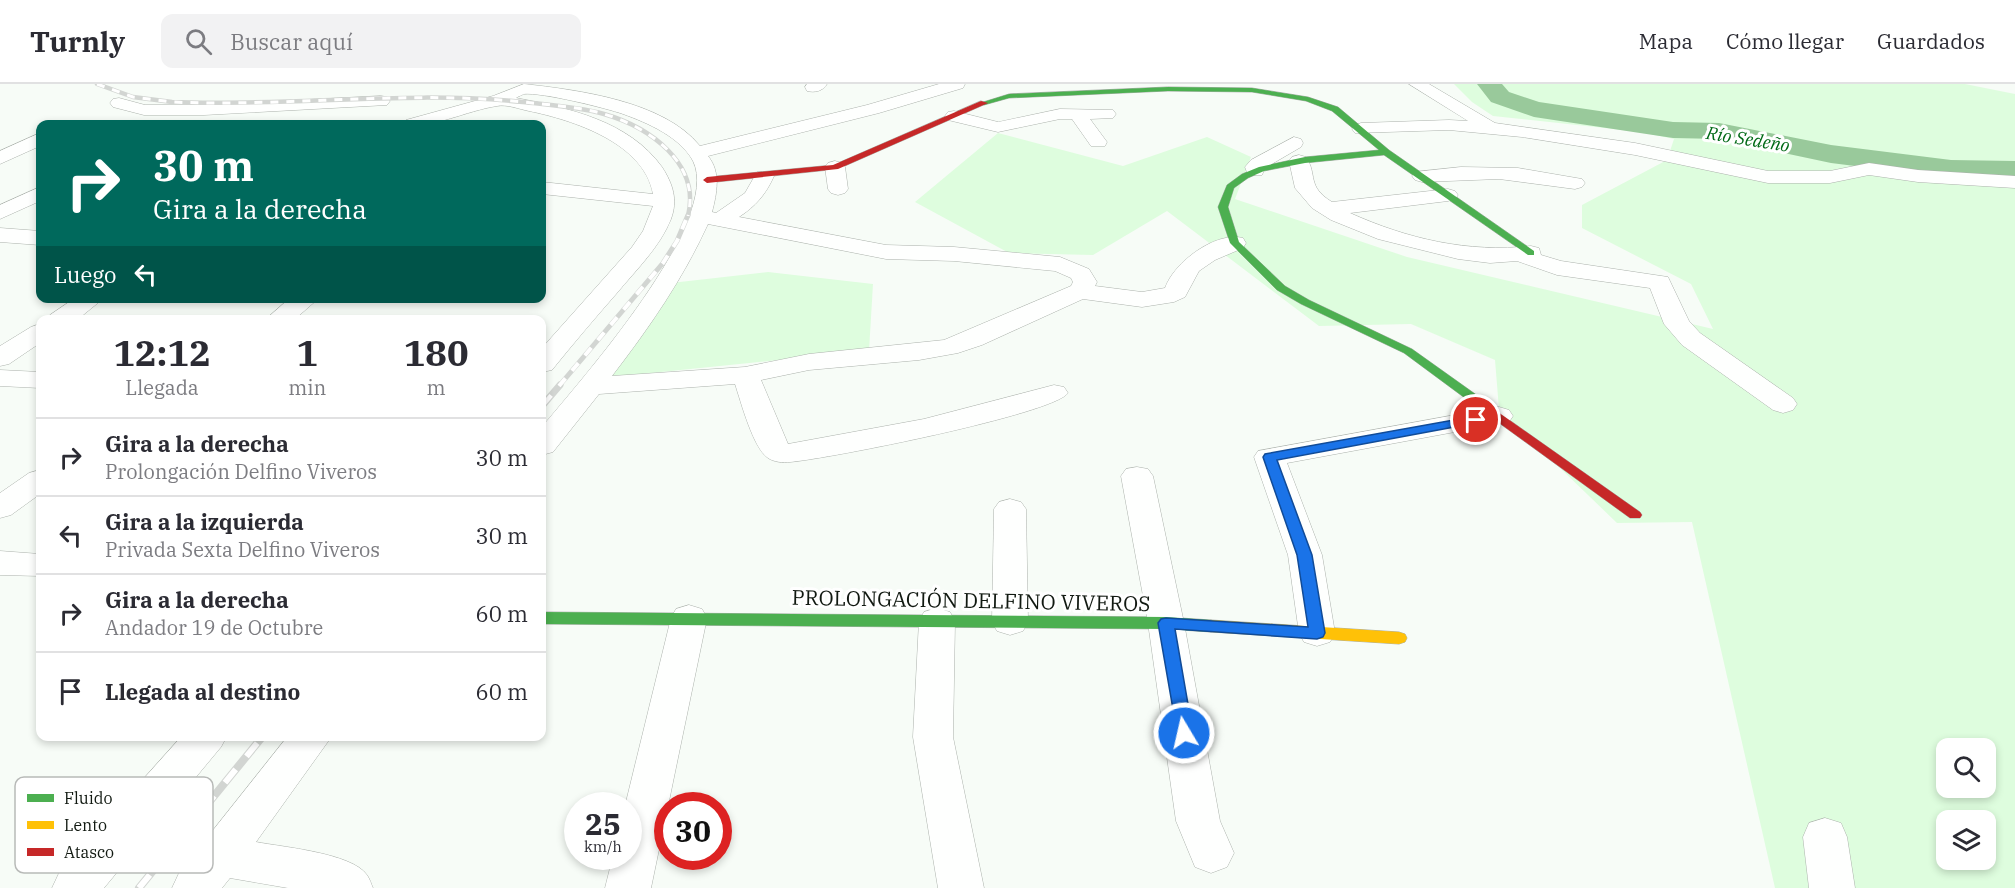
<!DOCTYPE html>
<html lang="es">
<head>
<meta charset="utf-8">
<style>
	:root { --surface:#fff; --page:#f2f2f3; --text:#2b2b33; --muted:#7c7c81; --line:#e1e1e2 }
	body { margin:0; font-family:"IBM Plex Serif",serif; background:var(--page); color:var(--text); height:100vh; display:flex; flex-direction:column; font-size:22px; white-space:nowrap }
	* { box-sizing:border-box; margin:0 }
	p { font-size:20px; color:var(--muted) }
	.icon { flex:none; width:33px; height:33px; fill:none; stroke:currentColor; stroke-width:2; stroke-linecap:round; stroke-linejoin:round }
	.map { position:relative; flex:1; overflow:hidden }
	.sheet { position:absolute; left:36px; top:231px; width:510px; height:426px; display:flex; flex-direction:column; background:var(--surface); border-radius:12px; box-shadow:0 3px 9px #0003 }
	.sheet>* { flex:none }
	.banner { position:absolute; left:36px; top:36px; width:510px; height:183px; border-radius:12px; box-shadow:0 3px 9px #0003; background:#00695c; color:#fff; overflow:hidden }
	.buttons { position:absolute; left:1936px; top:654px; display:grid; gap:12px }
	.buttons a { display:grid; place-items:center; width:60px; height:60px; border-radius:12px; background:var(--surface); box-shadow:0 3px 9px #0003; font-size:30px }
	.speed { position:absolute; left:564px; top:708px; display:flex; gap:12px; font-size:30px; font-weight:700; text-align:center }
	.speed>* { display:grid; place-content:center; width:78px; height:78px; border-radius:50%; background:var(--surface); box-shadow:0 3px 9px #0003; line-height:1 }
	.speed small { font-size:15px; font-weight:400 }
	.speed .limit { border:9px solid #d22; background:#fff; color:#111 }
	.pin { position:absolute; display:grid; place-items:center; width:51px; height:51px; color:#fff; margin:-26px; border:3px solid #fff; border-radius:50%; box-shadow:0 2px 6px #0007 }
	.me { position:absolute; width:66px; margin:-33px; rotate:351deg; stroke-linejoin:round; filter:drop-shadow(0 0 4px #0008) }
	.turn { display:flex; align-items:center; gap:21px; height:126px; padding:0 18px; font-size:27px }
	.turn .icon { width:78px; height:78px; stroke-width:2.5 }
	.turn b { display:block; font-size:42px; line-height:51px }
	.then { display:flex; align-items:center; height:57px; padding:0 18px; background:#0003; gap:12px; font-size:22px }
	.eta { display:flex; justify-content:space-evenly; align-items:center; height:102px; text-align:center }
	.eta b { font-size:36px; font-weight:800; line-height:42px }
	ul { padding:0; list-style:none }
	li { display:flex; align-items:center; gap:18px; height:78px; padding:0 18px; border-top:2px solid var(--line) }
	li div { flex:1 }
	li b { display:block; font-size:22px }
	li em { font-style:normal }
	header { display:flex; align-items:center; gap:36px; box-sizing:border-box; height:84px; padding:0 30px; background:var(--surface); border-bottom:2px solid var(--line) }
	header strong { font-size:28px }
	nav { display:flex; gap:33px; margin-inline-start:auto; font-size:21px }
	.search { width:420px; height:54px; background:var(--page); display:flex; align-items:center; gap:15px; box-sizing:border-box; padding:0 21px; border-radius:12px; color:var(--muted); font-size:22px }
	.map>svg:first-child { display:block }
	.green { fill:#defdde; fill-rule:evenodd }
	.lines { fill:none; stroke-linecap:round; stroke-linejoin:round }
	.river { fill:#99c99b; fill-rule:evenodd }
	.street-casing { stroke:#acb2ac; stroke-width:1 }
	.fast-casing { stroke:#acb2ac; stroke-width:1 }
	.slow-casing { stroke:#acb2ac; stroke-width:1 }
	.jam-casing { stroke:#acb2ac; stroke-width:1 }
	.street { fill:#fefffe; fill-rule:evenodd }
	.fast { fill:#4caf50; fill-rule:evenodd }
	.slow { fill:#ffc107; fill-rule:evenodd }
	.jam { fill:#c62828; fill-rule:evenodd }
	.rail-far3-casing { stroke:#d2d5d2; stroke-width:4.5 }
	.rail-far2-casing { stroke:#d2d5d2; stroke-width:5 }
	.rail-far1-casing { stroke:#d2d5d2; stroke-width:7 }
	.rail-casing { stroke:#d2d5d2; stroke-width:8 }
	.rail-far3 { stroke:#fff; stroke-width:3; stroke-dasharray:8; stroke-linecap:butt }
	.rail-far2 { stroke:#fff; stroke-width:4; stroke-dasharray:10; stroke-linecap:butt }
	.rail-far1 { stroke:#fff; stroke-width:4.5; stroke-dasharray:14; stroke-linecap:butt }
	.rail { stroke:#fff; stroke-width:6; stroke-dasharray:17; stroke-linecap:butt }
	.route { fill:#1a73e8; stroke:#114b97; stroke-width:1.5 }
	.labels { text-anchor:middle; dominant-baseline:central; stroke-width:6; stroke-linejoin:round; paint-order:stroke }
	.far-water-label { font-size:18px; font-style:italic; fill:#006916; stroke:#fff }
	.street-label { font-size:21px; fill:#111911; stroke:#fff }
	.key { fill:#fff; stroke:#b8bab8; stroke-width:1.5 }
	.key-label { font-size:16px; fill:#111911 }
</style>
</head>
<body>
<header>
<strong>Turnly</strong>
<div class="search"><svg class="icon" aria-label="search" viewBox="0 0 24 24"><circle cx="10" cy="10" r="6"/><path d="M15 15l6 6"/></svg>Buscar aquí</div>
<nav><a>Mapa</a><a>Cómo llegar</a><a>Guardados</a></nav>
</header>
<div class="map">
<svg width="2015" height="804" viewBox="0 0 2015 804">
	<rect width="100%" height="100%" fill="#f7fcf7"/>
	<g class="green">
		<path d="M1454,0H1965L2015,10V804H1775L1692,438L1617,439L1499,325L1495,276L1411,240L1319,242L1167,127L1093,171L1009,169L915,118L998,49L1123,82L1207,53L1251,73L1235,115L1407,173L1713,245L1691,200L1582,144V121L1667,76L1674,55L1641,48L1493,32L1472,18ZM1947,664H1986V704H1947ZM1947,736H1986V776H1947Z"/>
		<polygon points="768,188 873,200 869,267 602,294 671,199"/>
	</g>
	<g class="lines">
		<polygon class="river" points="1477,0 1502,0 1509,8 1539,18 1673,38 1719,39 1831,61 1951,76 2015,77 2015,95 1951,94 1831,79 1719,55 1673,54 1534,33 1491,18"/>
		<g class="street-casing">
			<g id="street">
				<path d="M524,0C578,6 664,17 700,62L867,21L939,0H965L963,4L879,29L708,72C721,88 717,109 712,128L716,129L745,109L757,88H771L774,92C766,110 756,122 739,133L886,161L954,163L1060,173L1089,185L1097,198L1095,202L1142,208L1165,204C1174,178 1216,147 1243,154L1246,159L1243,164L1215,176L1199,187L1185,213L1174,218L1142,223L1083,215L982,261L958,269L919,276L809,286L761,296L788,360L924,335L1054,301L1064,303L1068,309C1054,330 827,375 790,378C783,379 774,378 768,374C753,364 741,318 735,300L599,310L553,368L542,371V343C579,298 723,137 693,77C680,53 648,39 623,30C606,24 541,8 524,10C524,10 517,13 516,14C569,24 629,37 662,83C673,100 678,116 671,135C660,163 636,186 617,209C595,234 573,260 552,286L542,288V264L632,163L643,147L653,122L542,110V98L653,110C644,59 573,36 529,27C519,25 507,20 497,22C465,27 436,44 403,40L406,36L493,12ZM708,140L886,175L954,177L1055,187L1071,194L1073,198L1071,202L944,256L809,270L745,283L612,292C649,244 683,195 708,140Z"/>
				<path d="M807,0H827C823,7 815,9 807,7L805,3Z"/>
				<polygon points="1409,0 1429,0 1495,39 1635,59 1768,87 1830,87 1869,79 1918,86 2015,92 2015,104 1918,98 1869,91 1830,99 1768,99 1635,71 1522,53 1449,46 1355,49 1352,45 1355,41 1361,39 1449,36 1468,37"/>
				<polygon points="381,12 387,13 390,17 387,21 204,31 144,31 113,23 110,19 113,15 119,14 145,21 204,21"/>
				<polygon points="1060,25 1113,26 1116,30 1113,34 1090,35 1107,58 1105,62 1091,62 1072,35 1060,35 998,48 948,36 945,32 948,28 954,27 998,38"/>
				<polygon points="40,49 40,62 0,80 0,67"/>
				<polygon points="1294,53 1301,55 1303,59 1301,63 1265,84 1262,91 1248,91 1245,83 1251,76"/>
				<path d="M1299,71L1306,73C1318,91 1306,102 1332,118L1448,105L1455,107L1458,111L1455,115L1448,117L1350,129C1408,155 1468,169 1531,162L1539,164L1541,171L1561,177L1668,193L1689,237L1700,249L1793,314L1797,320L1793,326L1783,329L1773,326L1682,261L1664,240L1650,204L1557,191L1517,177L1490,179L1458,175L1378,155L1331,136L1312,124L1295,104L1289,77L1292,73Z"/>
				<polygon points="835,77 842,79 845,83 848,105 845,109 838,111 831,109 828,105 825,83 828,79"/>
				<polygon points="1461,83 1518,84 1582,95 1585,99 1582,103 1575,105 1499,95 1422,98 1415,96 1412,92 1415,88"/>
				<polygon points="40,103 40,117 0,135 0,121"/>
				<polygon points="0,144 40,147 40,161 0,158"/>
				<polygon points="75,214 104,214 77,236 47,236 50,231"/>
				<polygon points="290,214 319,214 294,236 265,236"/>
				<polygon points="40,240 40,259 9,280 0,282 0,262 31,243"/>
				<polygon points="0,286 40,288 40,304 0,302"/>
				<polygon points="1499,323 1509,326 1513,332 1509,338 1287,379 1322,471 1335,549 1330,558 1317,562 1304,558 1299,549 1288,471 1254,373 1258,367"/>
				<polygon points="1137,383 1148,385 1153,392 1184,539 1220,737 1234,769 1227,783 1211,789 1195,783 1176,737 1148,539 1121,392 1126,385"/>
				<polygon points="40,386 40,410 11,431 0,434 0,409 29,389"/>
				<polygon points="1010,415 1021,418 1026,425 1028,538 1023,547 1010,551 997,547 992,538 994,425 999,418"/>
				<polygon points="0,467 40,470 40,492 0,491"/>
				<polygon points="689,521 702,525 707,534 651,804 605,804 613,772 628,772 628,722 625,722 671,534 676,525"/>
				<polygon points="937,524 950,528 955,537 953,653 984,804 938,804 913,653 919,537 924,528"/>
				<polygon points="182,652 227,652 221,663 104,804 52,804 59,789"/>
				<path d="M288,652H332L256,758C282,763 352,769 367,791C370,795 371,800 373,804H288L230,794L222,804H172L179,789Z"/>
				<polygon points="1825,734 1841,739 1847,753 1855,804 1809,804 1803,753 1809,739"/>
			</g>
		</g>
		<g class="fast-casing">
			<g id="fast">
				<polygon points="1168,3 1252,4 1308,13 1338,23 1389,66 1534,167 1534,171 1528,171 1384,71 1305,79 1264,87 1248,94 1234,104 1228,123 1239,158 1285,202 1309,216 1412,265 1485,317 1487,320 1485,323 1477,323 1404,269 1301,220 1277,206 1230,159 1218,123 1227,101 1242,90 1259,83 1305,73 1379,66 1332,27 1306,17 1252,8 1168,7 1009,14 984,21 980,19 1009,10"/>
				<polygon points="542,528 1166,533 1211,536 1217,538 1219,542 1217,546 1211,548 1166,545 542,540"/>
			</g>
		</g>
		<g class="slow-casing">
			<polygon id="slow" points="1211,536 1399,548 1405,550 1407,554 1405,558 1399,560 1211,548 1205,546 1203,542 1205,538"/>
		</g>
		<g class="jam-casing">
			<g id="jam">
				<polygon points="981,17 988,19 838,85 707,99 703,96 707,93 833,81"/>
				<polygon points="1481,316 1640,428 1642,431 1640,434 1630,434 1477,323 1475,320 1477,317"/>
			</g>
		</g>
		<use href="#street" class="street"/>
		<use href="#fast" class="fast"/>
		<use href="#slow" class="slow"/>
		<use href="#jam" class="jam"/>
		<g class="rail-far3-casing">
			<path id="rail-far3" d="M97,0L133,13L172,18C289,23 406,6 523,18C550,21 579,23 604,30C649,43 701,79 688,132"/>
		</g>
		<g class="rail-far2-casing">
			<polyline id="rail-far2" points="559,302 663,179 677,157 688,131"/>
		</g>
		<g class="rail-far1-casing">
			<polyline id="rail-far1" points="542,322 560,301"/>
		</g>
		<g class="rail-casing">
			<polyline id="rail" points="139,804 263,652"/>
		</g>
		<use href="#rail-far3" class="rail-far3"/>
		<use href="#rail-far2" class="rail-far2"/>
		<use href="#rail-far1" class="rail-far1"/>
		<use href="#rail" class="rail"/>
	</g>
	<polygon class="route" points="1476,332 1481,333 1483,336 1481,338 1277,376 1312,471 1325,549 1323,553 1317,555 1175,545 1193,649 1190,654 1184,656 1178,654 1158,539 1161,535 1166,534 1308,543 1297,471 1263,373 1265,370"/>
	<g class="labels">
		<g class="far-water-label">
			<text transform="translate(1748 55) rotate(9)">Río Sedeño</text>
		</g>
		<g class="street-label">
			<text transform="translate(971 516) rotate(1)">PROLONGACIÓN DELFINO VIVEROS</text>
		</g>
	</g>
	<rect x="15" y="693" width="198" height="96" rx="9" class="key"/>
	<rect x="27" y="710" width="27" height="8" fill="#4caf50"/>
	<rect x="27" y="737" width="27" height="8" fill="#ffc107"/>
	<rect x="27" y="764" width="27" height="8" fill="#c62828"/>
	<g class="key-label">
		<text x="64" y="720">Fluido</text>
		<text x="64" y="747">Lento</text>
		<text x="64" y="774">Atasco</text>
	</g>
</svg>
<div class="buttons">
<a><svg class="icon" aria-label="search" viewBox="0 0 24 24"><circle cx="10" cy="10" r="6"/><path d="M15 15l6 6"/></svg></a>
<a><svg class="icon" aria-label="layers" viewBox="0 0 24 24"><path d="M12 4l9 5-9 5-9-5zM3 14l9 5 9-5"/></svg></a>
</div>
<div class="speed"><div>25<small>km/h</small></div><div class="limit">30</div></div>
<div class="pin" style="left:1476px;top:336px;background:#d93025"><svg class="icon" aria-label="arrive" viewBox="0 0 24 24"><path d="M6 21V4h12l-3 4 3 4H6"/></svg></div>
<svg class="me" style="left:1184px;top:649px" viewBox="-20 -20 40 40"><circle r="17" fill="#1a73e8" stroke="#fff" stroke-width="3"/><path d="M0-11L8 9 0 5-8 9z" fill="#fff"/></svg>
<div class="banner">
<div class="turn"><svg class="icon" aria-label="right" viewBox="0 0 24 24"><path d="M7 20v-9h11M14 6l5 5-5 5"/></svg><div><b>30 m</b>Gira a la derecha</div></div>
<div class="then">Luego<svg class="icon" aria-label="left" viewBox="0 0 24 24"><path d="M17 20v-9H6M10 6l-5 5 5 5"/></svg></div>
</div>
<section class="sheet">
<div class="eta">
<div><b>12:12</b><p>Llegada</p></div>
<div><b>1</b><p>min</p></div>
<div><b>180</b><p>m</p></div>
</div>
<ul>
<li><svg class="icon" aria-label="right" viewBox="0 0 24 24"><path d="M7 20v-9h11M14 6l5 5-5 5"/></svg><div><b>Gira a la derecha</b><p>Prolongación Delfino Viveros</p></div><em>30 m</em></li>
<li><svg class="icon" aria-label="left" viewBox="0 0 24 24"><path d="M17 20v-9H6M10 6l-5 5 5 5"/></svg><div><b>Gira a la izquierda</b><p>Privada Sexta Delfino Viveros</p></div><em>30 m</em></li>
<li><svg class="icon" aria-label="right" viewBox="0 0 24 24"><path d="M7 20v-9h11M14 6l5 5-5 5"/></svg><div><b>Gira a la derecha</b><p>Andador 19 de Octubre</p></div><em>60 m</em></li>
<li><svg class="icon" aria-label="arrive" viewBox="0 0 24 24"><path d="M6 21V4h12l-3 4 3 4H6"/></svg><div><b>Llegada al destino</b></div><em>60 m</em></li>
</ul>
</section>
</div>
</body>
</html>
